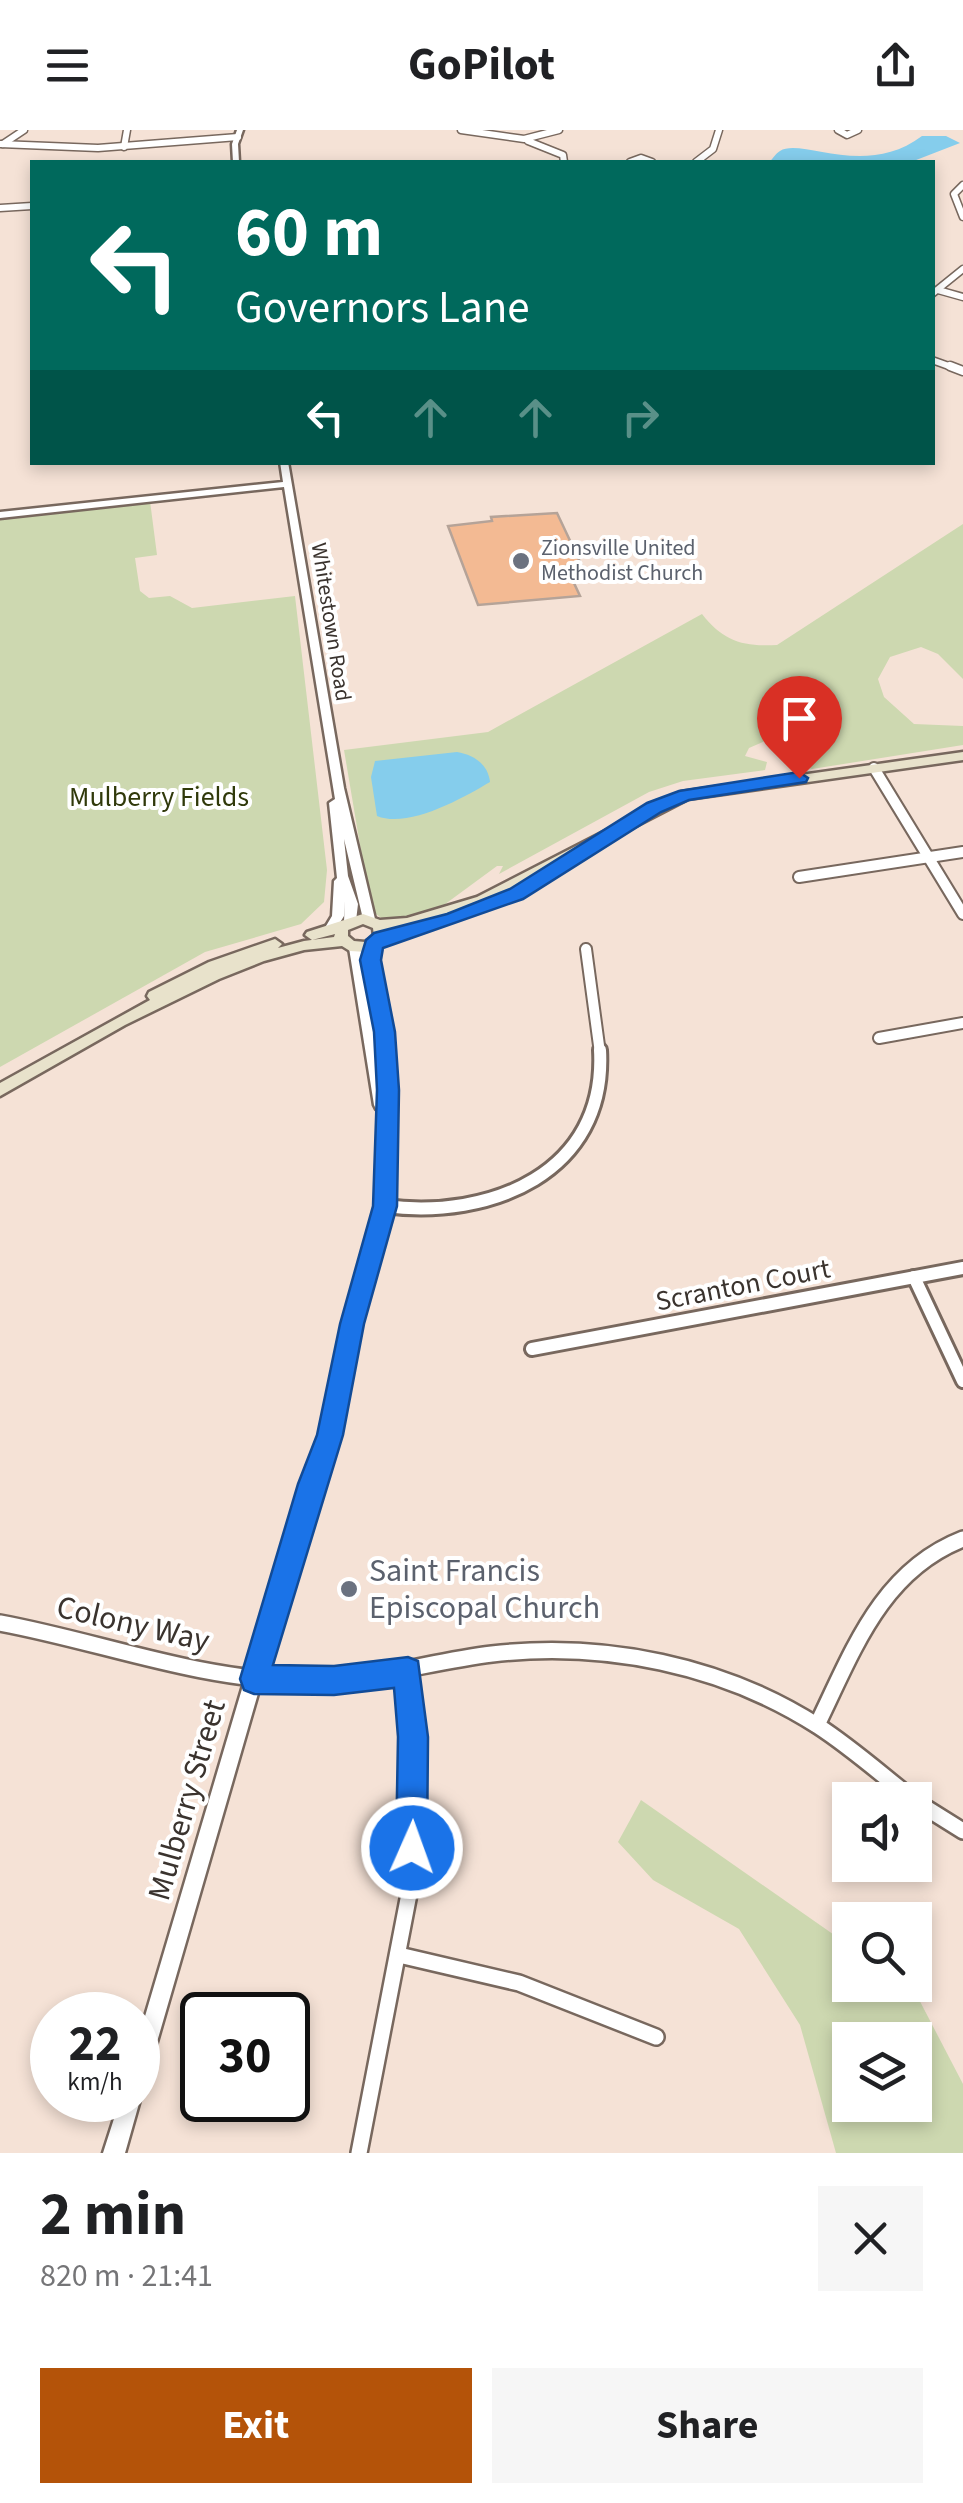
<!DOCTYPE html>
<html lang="en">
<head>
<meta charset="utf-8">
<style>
	:root { --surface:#fff; --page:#f6f6f6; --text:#202124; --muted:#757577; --accent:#b45309 }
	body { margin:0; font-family:"Source Sans 3",sans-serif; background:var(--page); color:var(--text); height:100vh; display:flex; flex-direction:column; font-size:38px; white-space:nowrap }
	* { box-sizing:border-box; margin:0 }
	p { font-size:32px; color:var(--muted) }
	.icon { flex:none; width:55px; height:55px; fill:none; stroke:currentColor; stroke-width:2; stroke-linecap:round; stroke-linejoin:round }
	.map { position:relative; height:2023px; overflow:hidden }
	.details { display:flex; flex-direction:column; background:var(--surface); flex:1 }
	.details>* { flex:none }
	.top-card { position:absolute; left:30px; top:30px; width:905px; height:305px; border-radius:0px; box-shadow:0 5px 15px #0003; background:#00695c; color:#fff; overflow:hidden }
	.tools { position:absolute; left:832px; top:1652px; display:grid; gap:20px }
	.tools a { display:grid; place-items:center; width:100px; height:100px; border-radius:0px; background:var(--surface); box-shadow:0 5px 15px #0003; font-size:50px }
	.speed { position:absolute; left:30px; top:1862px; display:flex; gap:20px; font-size:50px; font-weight:700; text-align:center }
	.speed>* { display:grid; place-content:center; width:130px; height:130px; border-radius:50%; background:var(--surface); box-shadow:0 5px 15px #0003; line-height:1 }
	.speed small { font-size:25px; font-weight:400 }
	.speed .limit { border:5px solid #111; border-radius:15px; background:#fff; color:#111 }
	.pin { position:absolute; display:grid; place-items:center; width:85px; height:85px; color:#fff; margin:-102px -42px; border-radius:50% 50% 50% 0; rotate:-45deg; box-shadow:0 0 10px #0007 }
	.pin .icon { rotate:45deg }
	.me { position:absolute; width:110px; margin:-55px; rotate:2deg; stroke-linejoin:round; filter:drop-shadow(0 0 8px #0008) }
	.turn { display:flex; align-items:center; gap:35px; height:210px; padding:0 40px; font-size:45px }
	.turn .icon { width:130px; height:130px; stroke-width:2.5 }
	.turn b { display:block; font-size:70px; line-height:85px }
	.lanes { display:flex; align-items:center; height:95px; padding:0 40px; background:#0003; justify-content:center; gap:50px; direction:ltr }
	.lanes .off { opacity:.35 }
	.round { display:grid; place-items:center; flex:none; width:105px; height:105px; border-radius:0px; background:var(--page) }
	.headline { display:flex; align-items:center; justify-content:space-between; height:170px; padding:0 40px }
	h1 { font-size:60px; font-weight:700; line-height:75px }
	.primary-button { display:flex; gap:20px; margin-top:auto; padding:20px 40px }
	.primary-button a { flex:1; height:115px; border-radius:0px; background:var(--accent); color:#fff; font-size:40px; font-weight:700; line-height:115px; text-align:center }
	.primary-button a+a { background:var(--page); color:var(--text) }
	header { display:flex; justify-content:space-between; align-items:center; height:130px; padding:0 40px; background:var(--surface); font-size:45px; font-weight:700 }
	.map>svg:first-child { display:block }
	.green { fill:#cdd8b0; fill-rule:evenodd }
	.water { fill:#85cdec }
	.building { fill:#f3ba93; stroke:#b5a398; stroke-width:2.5 }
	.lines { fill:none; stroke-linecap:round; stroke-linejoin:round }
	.minor-far4-casing { stroke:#78685e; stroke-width:9 }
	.minor-far3-casing { stroke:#78685e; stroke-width:11 }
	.minor-far2-casing { stroke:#78685e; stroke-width:14 }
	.minor-far1-casing { stroke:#78685e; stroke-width:18 }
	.minor-casing { stroke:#78685e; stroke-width:20 }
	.tertiary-casing { stroke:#78685e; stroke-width:5 }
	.secondary-casing { stroke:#78685e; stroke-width:5 }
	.minor-far4 { stroke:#fff; stroke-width:6 }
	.minor-far3 { stroke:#fff; stroke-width:8 }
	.minor-far2 { stroke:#fff; stroke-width:10 }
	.minor-far1 { stroke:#fff; stroke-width:12 }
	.minor { stroke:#fff; stroke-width:15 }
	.tertiary { fill:#fff; fill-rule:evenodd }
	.secondary { fill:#e8e2cb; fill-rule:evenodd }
	.route { fill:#1a73e8; stroke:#114b97; stroke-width:2.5 }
	.worship-dot { fill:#6b7280; stroke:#fff; stroke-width:4 }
	.labels { text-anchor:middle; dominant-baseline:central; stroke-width:8; stroke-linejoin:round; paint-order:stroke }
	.far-worship-label { font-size:22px; fill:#5b616d; stroke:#fff; text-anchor:start }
	.far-street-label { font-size:22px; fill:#3a332e; stroke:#fff }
	.park-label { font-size:28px; fill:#30390a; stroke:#fff }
	.street-label { font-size:28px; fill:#3a332e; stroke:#fff }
	.near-worship-label { font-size:32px; fill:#5b616d; stroke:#fff; text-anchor:start }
	.near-street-label { font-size:32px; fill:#3a332e; stroke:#fff }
</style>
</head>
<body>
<header><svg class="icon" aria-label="menu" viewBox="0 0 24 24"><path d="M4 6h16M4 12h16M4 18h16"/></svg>GoPilot<svg class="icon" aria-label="share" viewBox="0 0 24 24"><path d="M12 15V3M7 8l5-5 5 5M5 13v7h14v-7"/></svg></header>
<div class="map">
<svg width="963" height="2023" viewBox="0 0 963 2023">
	<rect width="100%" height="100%" fill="#f5e2d6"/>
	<g class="green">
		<polygon points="150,371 157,425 135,428 140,461 149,468 170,466 192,478 295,466 327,740 324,772 301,794 205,822 0,937 0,388"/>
		<path d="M963,394V549L938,524L921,517L890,527L878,549L884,567L914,594L963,596V615L812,639L805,637L797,613L783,603L749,618L745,626L767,632L765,640L683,651L649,662L499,744L503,736H497L433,783L385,791L371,780L344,620L488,602L702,484C723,511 743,517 777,515Z"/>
		<path d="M641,1670L850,1816V1855L913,1858L963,1954V2023H836L800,1895L739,1799L653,1750L618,1712ZM850,1910H915V1975H850Z"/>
	</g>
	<g class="water">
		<path d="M922,6H946L960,13L911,32H769C773,29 775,24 780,21C801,7 865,49 922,6Z"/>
		<path d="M457,622C474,625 488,634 490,652C463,668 408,699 377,686L371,647L375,631Z"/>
	</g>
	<polygon class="building" points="557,383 581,434 566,436 580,466 478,475 448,396 492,391 491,387"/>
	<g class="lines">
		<g class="minor-far4-casing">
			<g id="minor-far4">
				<polyline points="461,0 524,9 559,0"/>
				<polyline points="838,0 847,5 858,0"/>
				<polyline points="528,11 563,25 564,32"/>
				<polyline points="0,14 98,18 238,7"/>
				<polyline points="3,14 24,0"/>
				<polyline points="124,17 127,0"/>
				<polyline points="630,32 641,28 652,32"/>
				<polyline points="696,32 713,19 719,0"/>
				<polyline points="963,55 954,64 963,87"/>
				<polyline points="0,78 32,76"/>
				<polyline points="938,160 963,167"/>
				<polyline points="932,164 963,139"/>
				<polyline points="932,230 957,239"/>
			</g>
		</g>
		<g class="minor-far3-casing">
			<polyline id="minor-far3" points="950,236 963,241"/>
		</g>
		<g class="minor-far2-casing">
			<g id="minor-far2">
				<polyline points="874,638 963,784"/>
				<polyline points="799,747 963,722"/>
				<polyline points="586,819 600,923"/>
				<polyline points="879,908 963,893"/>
			</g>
		</g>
		<g class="minor-far1-casing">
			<g id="minor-far1">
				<path d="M385,1076C490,1090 607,1043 600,920"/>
				<polyline points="914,1147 963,1251"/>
				<polyline points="532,1219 963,1138"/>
			</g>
		</g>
		<g class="minor-casing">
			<g id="minor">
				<path d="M0,1493C98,1511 196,1549 297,1551C363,1553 427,1532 492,1524C604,1511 723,1535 818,1596C852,1618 882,1645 914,1670"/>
				<path d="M817,1595C853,1521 881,1441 963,1409"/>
				<polyline points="915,1671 963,1701"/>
				<polyline points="399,1825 519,1853 656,1907"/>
				<polyline points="359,2023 409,1764 413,1607 408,1542"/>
			</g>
		</g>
		<g class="tertiary-casing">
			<g id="tertiary">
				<polygon points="237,0 243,0 238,14 239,32 233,32 232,14"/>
				<polygon points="280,332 288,332 344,658 375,789 369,793 363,789 344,709 348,746 358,774 356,791 350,795 344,791 345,771 344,786 333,804 329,805 323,801 332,786 334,751 337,748 329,673 335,669 284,357 0,388 0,382 283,352"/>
				<path d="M373,811L379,815L376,830L390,902L395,960L394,1062L360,1194L338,1305L319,1353L148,1943L145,1950L138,1953V1910L303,1353L322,1305L344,1194L380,1062L381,980L376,979L374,975L349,818L355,814L361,818L379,923C377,888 360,848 367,815Z"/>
				<polygon points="138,1963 140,1970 125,2023 103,2023 120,1970 138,1970"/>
			</g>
		</g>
		<g class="secondary-casing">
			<path id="secondary" d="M963,622V630L688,669L487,773L411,797L417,801L415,804L385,812L367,822L350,821L342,816L304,820L264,831L219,849L125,895L0,966V953L150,870L147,866L149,862L209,832L275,809L282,814L278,818L304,811L334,807L335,804L312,810L305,805L307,802L363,784L380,790L407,788L477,767L681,662ZM363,794L373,798L374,806L365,812L354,811L348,806V800Z"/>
		</g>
		<use href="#minor-far4" class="minor-far4"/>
		<use href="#minor-far3" class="minor-far3"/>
		<use href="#minor-far2" class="minor-far2"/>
		<use href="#minor-far1" class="minor-far1"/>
		<use href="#minor" class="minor"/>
		<use href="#tertiary" class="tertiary"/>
		<use href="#secondary" class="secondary"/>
	</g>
	<polygon class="route" points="799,642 808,648 806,652 689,670 661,682 523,769 383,818 381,830 395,902 399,960 397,1076 364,1194 343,1305 273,1535 334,1536 408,1527 418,1531 428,1607 427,1718 423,1729 412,1733 400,1729 396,1718 398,1607 394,1558 334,1565 254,1564 244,1560 240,1549 298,1354 317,1305 340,1194 373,1076 377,960 374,902 360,830 366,810 374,803 447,784 510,759 647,673 679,661"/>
	<g class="worship-dot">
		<circle cx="521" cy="431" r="10"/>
		<circle cx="349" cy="1459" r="10"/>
	</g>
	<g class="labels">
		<g class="far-worship-label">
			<text x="541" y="418">Zionsville United<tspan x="541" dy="25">Methodist Church</tspan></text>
		</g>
		<g class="far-street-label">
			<text transform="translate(331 492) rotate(81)">Whitestown Road</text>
		</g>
		<g class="park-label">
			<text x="159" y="667">Mulberry Fields</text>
		</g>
		<g class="street-label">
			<text transform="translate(743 1155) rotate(-11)">Scranton Court</text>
		</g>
		<g class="near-worship-label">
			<text x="369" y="1441">Saint Francis<tspan x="369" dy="37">Episcopal Church</tspan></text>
		</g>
		<g class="near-street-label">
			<text transform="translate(133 1494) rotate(13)">Colony Way</text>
			<text transform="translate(187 1670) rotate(-74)">Mulberry Street</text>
		</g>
	</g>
</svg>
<div class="tools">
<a><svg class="icon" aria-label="sound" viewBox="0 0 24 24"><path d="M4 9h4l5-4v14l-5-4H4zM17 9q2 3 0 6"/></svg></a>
<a><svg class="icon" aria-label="search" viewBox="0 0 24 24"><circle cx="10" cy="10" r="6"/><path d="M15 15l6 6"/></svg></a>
<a><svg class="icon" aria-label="layers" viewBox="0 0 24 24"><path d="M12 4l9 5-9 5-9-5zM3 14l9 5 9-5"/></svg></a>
</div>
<div class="speed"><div>22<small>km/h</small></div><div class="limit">30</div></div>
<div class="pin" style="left:799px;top:648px;background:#d93025"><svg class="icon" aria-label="arrive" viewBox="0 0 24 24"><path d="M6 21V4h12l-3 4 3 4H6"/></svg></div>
<svg class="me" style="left:412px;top:1718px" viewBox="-20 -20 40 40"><circle r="17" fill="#1a73e8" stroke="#fff" stroke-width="3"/><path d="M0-11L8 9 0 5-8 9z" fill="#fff"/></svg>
<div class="top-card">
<div class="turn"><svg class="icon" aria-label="left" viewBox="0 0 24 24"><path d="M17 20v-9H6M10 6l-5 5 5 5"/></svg><div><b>60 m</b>Governors Lane</div></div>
<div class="lanes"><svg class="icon" aria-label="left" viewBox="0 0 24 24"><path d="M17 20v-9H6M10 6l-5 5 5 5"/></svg><svg class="icon off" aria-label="ahead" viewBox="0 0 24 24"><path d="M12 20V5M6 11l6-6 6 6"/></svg><svg class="icon off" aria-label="ahead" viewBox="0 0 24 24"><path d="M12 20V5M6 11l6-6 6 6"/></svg><svg class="icon off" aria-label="right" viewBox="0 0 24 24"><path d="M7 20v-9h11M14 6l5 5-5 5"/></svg></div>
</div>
</div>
<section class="details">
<div class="headline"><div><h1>2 min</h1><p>820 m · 21:41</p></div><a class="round"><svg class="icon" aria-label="close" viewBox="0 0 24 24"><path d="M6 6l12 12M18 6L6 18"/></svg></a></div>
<div class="primary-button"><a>Exit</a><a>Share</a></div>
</section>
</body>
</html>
